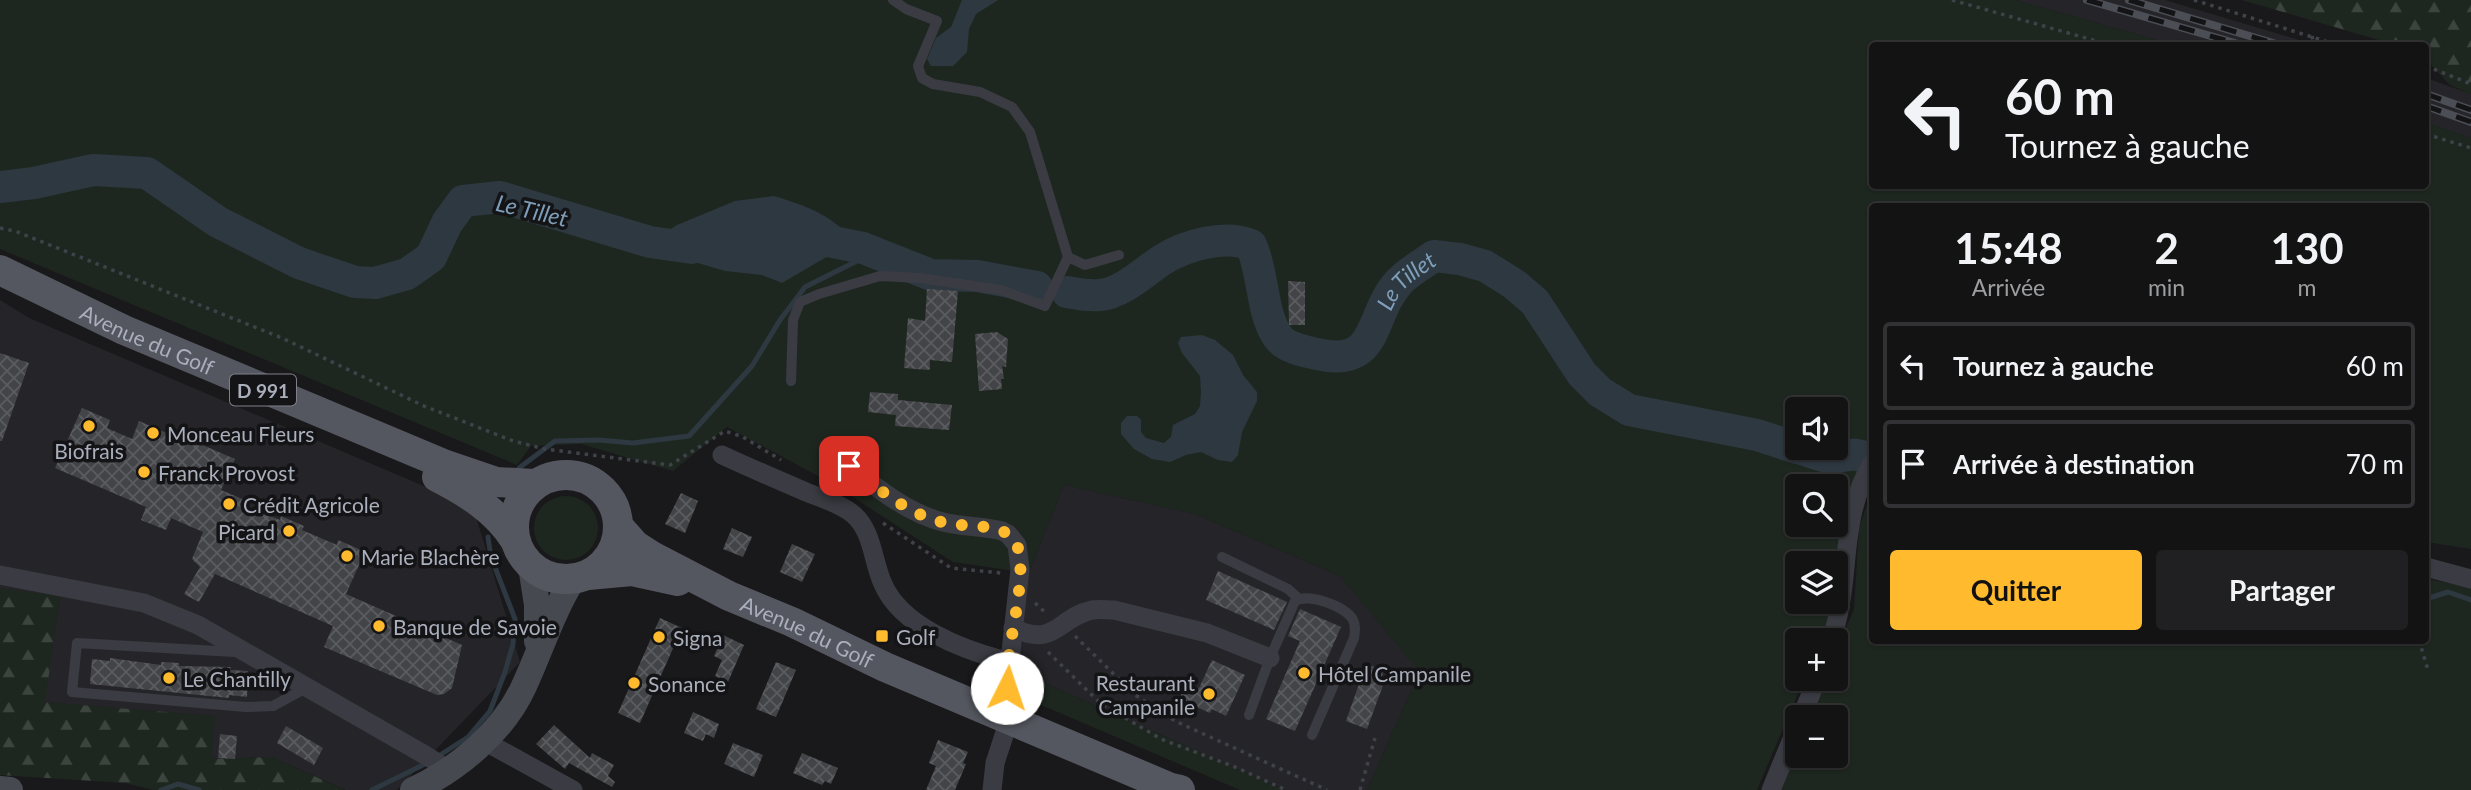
<!DOCTYPE html>
<html lang="fr">
<head>
<meta charset="utf-8">
<style>
	:root { --surface:#131314; --page:#202022; --text:#f1f3f6; --muted:#9d9ea0; --line:#323234; --accent:#ffba2d }
	body { margin:0; font-family:Lato,sans-serif; background:var(--page); color:var(--text); height:100vh; display:flex; flex-direction:column; font-size:26px; white-space:nowrap }
	* { box-sizing:border-box; margin:0 }
	p { font-size:23px; color:var(--muted) }
	.icon { flex:none; width:38px; height:38px; fill:none; stroke:currentColor; stroke-width:2; stroke-linecap:round; stroke-linejoin:round }
	.map { position:relative; flex:1; overflow:hidden }
	.details { position:absolute; left:1869px; top:203px; width:560px; height:441px; display:flex; flex-direction:column; background:var(--surface); border-radius:7px; box-shadow:0 2px 5px #0004,0 0 0 2px var(--line) }
	.details>* { flex:none }
	.top-card { position:absolute; left:1869px; top:42px; width:560px; height:147px; border-radius:7px; box-shadow:0 2px 5px #0004,0 0 0 2px var(--line); background:#131314; color:var(--text); overflow:hidden }
	.fabs { position:absolute; left:1785px; top:397px; display:grid; gap:14px }
	.fabs a { display:grid; place-items:center; width:63px; height:63px; border-radius:7px; background:var(--surface); box-shadow:0 2px 5px #0004,0 0 0 2px var(--line); font-size:35px }
	.pin { position:absolute; display:grid; place-items:center; width:60px; height:60px; color:#fff; margin:-30px; border-radius:14px; box-shadow:0 4px 10px #0006 }
	.me { position:absolute; width:77px; margin:-38px; rotate:4deg; stroke-linejoin:round; filter:drop-shadow(0 0 5px #0008) }
	.turn { display:flex; align-items:center; gap:24px; height:147px; padding:0 21px; font-size:32px }
	.turn .icon { width:91px; height:91px; stroke-width:2.5 }
	.turn b { display:block; font-size:49px; line-height:60px }
	.eta { display:flex; justify-content:space-evenly; align-items:center; height:119px; text-align:center }
	.eta b { font-size:42px; font-weight:700; line-height:49px }
	.action { display:flex; gap:14px; margin-top:auto; padding:14px 21px }
	.action a { flex:1; height:80px; border-radius:7px; background:var(--accent); color:#111; font-size:28px; font-weight:700; line-height:80px; text-align:center }
	.action a+a { background:var(--page); color:var(--text) }
	ul { padding:0; list-style:none }
	li { display:flex; align-items:center; gap:21px; height:88px; margin:0 14px 10px; padding:0 7px; border:4px solid var(--line); border-radius:7px }
	li div { flex:1 }
	li b { display:block; font-size:26px }
	li em { font-style:normal }
	.map>svg:first-child { display:block }
	.built { fill:#252529 }
	.green { fill:#1e271f; fill-rule:evenodd }
	.forest { fill:url(#forest-firs) }
	.water { fill:#2d3841 }
	.lines { fill:none; stroke-linecap:round; stroke-linejoin:round }
	.stream { stroke:#2d3841; stroke-width:5 }
	.river { stroke:#2d3841; stroke-width:32 }
	.building { fill:url(#building-cross-hatch) }
	.path { stroke:#3f4248; stroke-width:3.5; stroke-dasharray:3.5 5; stroke-linecap:butt }
	.service { stroke:#3b3c43; stroke-width:10 }
	.minor { stroke:#3b3c43; stroke-width:19 }
	.secondary { stroke:#474951; stroke-width:26 }
	.primary { stroke:#555760; stroke-width:30 }
	.rail-casing { stroke:#4c4e56; stroke-width:8 }
	.rail { stroke:#141416; stroke-width:5; stroke-dasharray:16; stroke-linecap:butt }
	.route { stroke:#ffba2d; stroke-width:12; stroke-dasharray:0 21.6 }
	.poi-dot { fill:#ffba2d; stroke:#141416; stroke-width:2.5 }
	.labels { text-anchor:middle; dominant-baseline:central; stroke-width:7; stroke-linejoin:round; paint-order:stroke }
	.shield { fill:#141416; stroke:#7d808a; stroke-width:2 }
	.shield-label { font-size:19px; font-weight:bold; fill:#aaafbc }
	.street-label { font-size:21px; fill:#aaafbc; stroke:#141416 }
	.poi-label { font-size:21px; fill:#aaafbc; stroke:#141416; text-anchor:start }
	.water-label { font-size:23px; font-style:italic; fill:#7e9eba; stroke:#141416 }
</style>
</head>
<body>
<div class="map">
<svg width="2471" height="790" viewBox="0 0 2471 790">
	<defs>
		<pattern id="forest-firs" width="22" height="20" patternUnits="userSpaceOnUse" patternTransform="scale(1.75)"><rect width="22" height="20" fill="#1e271f"/><path d="M5 1l3.5 6h-7zM16 11l3.5 6h-7z" fill="#3c443e"/></pattern>
		<pattern id="building-cross-hatch" width="8" height="8" patternUnits="userSpaceOnUse" patternTransform="scale(1.75)"><rect width="8" height="8" fill="#434448"/><path d="M0 0l8 8M0 8l8-8" fill="none" stroke="#5b5c60"/></pattern>
	</defs>
	<rect width="100%" height="100%" fill="#19191b"/>
	<g class="built">
		<polygon points="2015,0 2165,0 2316,45 2175,45"/>
		<polygon points="2426,78 2471,94 2471,138 2426,123"/>
		<polygon points="0,300 29,318 473,507 520,662 397,790 346,790 272,757 211,759 215,716 44,702 60,597 0,588"/>
		<polygon points="1064,485 1195,514 1340,576 1420,670 1367,790 1285,790 1011,668 1029,573"/>
	</g>
	<g class="green">
		<path d="M0,0H2015L2175,45L1872,46V186H2426V123L2471,138V549L2426,542V206H1872V640H2426V582L2432,580L2471,587V790H1773L1797,733V756H1836V718L1804,717L1822,679H1836V649L1854,610L1859,528L1872,490L1856,479L1836,564H1797V602H1835L1822,640H1797V679H1804L1757,790H1367L1419,672L1340,576L1195,514L1064,485L1029,573L953,562L831,483L727,427L673,471L581,444L531,446L517,465L0,249ZM1797,410H1836V448H1797ZM1797,486H1836V525H1797Z"/>
		<circle cx="566" cy="528" r="32"/>
		<polygon points="1011,668 1285,790 1240,790 1013,693"/>
	</g>
	<g class="forest">
		<polygon points="2242,0 2471,0 2471,94 2450,85 2426,59 2426,46 2396,45"/>
		<polygon points="0,588 60,596 45,702 215,716 212,759 272,757 345,790 154,790 125,783 0,775"/>
	</g>
	<g class="water">
		<polygon points="962,0 998,0 976,14 969,29 967,52 953,66 931,66 927,59 936,38 951,27"/>
		<path d="M774,196C817,209 831,216 863,248H842L782,283L762,275L725,271L657,251L650,242L677,225L735,201Z"/>
		<polygon points="1202,335 1215,340 1233,355 1243,375 1257,392 1257,401 1242,432 1238,455 1232,462 1218,460 1201,452 1186,455 1170,462 1152,459 1134,449 1121,434 1121,423 1127,416 1137,416 1141,420 1141,432 1146,438 1164,443 1171,437 1173,425 1195,414 1200,406 1201,392 1200,376 1182,353 1178,343 1181,337"/>
	</g>
	<g class="lines">
		<g class="stream">
			<polyline points="519,468 555,441 599,440 633,443 689,436 752,366 780,320 805,287 875,252"/>
			<polyline points="2426,599 2448,592 2471,600"/>
			<polyline points="437,757 468,737 490,711 505,672 513,644 515,619 491,557 488,537"/>
			<polyline points="161,790 178,784 199,790"/>
			<polyline points="372,790 429,762"/>
		</g>
		<g class="river">
			<polyline points="0,187 34,183 93,170 147,173 218,222 299,263 355,282 375,283 407,274 431,257 447,223 463,201 500,197 650,242 692,248"/>
			<polyline points="823,240 863,248 931,275 977,276 1037,287"/>
			<path id="s1" d="M1067,292C1077,294 1090,296 1100,295C1122,293 1144,272 1162,260C1186,245 1225,234 1251,245C1264,273 1261,313 1278,337C1286,348 1304,351 1317,354C1381,369 1368,315 1399,282C1408,272 1423,264 1434,256L1460,259L1485,266L1514,284L1535,302L1582,374L1600,392L1629,410L1757,435L1797,448"/>
			<path d="M1799,448C1808,451 1818,455 1827,457C1843,459 1855,448 1872,462"/>
		</g>
	</g>
	<g class="building">
		<polygon points="1288,281 1305,282 1305,325 1289,325"/>
		<polygon points="927,289 958,291 952,362 930,360 930,369 928,370 904,368 908,318 925,321"/>
		<polygon points="997,332 1008,339 1006,367 1002,366 1004,379 1001,379 1002,389 979,391 975,334"/>
		<polygon points="0,353 29,363 2,441 0,441"/>
		<polygon points="870,392 898,394 898,400 952,405 949,430 895,426 896,415 868,412"/>
		<polygon points="82,408 110,420 107,428 132,439 139,421 176,437 177,434 235,459 221,490 247,501 245,506 280,520 281,516 304,526 302,530 337,545 338,540 361,550 359,555 363,556 346,594 462,645 452,688 444,694 437,695 324,647 333,626 215,574 199,602 184,594 200,567 192,559 203,532 171,518 166,530 141,520 146,507 55,468"/>
		<polygon points="681,493 698,501 685,533 665,524"/>
		<polygon points="732,528 752,537 743,557 723,549"/>
		<polygon points="792,544 815,554 802,582 780,572"/>
		<polygon points="1218,571 1287,602 1274,630 1206,600"/>
		<polygon points="1300,609 1341,627 1295,731 1266,719 1300,641 1288,636"/>
		<polygon points="660,618 682,628 640,723 618,713"/>
		<polygon points="723,635 744,645 728,682 715,676 722,660 714,656"/>
		<polygon points="110,658 161,665 161,662 179,663 179,666 231,667 230,670 248,671 247,697 229,695 229,698 90,684 92,659 110,661"/>
		<polygon points="1212,660 1245,675 1226,716 1212,709 1210,713 1179,699 1187,683 1199,688"/>
		<polygon points="776,662 796,670 776,717 756,709"/>
		<polygon points="1366,664 1384,670 1381,679 1385,680 1367,729 1346,721"/>
		<polygon points="693,712 719,724 714,738 706,734 703,741 684,733"/>
		<polygon points="554,725 590,758 592,753 614,765 608,776 615,782 612,787 569,763 565,769 536,744"/>
		<polygon points="286,726 323,748 314,765 277,743"/>
		<polygon points="220,734 237,736 235,759 218,758"/>
		<polygon points="938,740 968,752 963,763 966,764 955,790 926,790 936,766 929,763"/>
		<polygon points="733,743 763,755 754,777 724,764"/>
		<polygon points="802,753 838,768 831,784 825,781 822,785 793,773"/>
	</g>
	<g class="lines">
		<g class="path">
			<polyline points="1952,0 2114,46"/>
			<polyline points="2194,0 2341,46"/>
			<polyline points="2312,36 2314,46"/>
			<polyline points="2426,66 2471,84"/>
			<polyline points="2426,134 2471,148"/>
			<polyline points="0,228 15,231 282,338 424,406 513,441 545,449 670,465 725,431 743,437 781,460"/>
			<polyline points="883,523 951,568 1001,573"/>
			<polyline points="1035,603 1047,614"/>
			<polyline points="1075,636 1134,694 1175,721 1327,790"/>
			<polyline points="2419,640 2428,670"/>
			<polyline points="1048,652 1100,703 1161,739 1235,767 1286,790"/>
			<polyline points="1360,790 1375,738"/>
		</g>
		<g class="service">
			<polyline points="893,0 906,9 937,21 918,66 922,78 933,84 980,92 1012,107 1030,132 1068,257 1085,265 1119,255"/>
			<polyline points="791,381 793,320 800,302 819,294 880,276 920,278 1001,290 1045,306 1068,257"/>
			<polyline points="1222,557 1288,589 1298,598"/>
			<polyline points="235,652 77,643 72,692 246,707 273,706 306,688"/>
			<path d="M1249,715L1270,658L1295,601C1308,593 1346,606 1353,620C1356,626 1355,631 1354,638L1312,735"/>
		</g>
		<g class="minor">
			<path d="M722,455C750,468 778,480 806,492C821,498 842,504 854,515C873,532 873,563 883,584C901,626 961,649 1002,660L1009,656"/>
			<path d="M849,466C877,488 907,513 943,522C962,527 983,526 1002,531L1008,534L1017,545L1020,569L1007,688L1005,699L1001,705L989,707L981,706"/>
			<polyline points="2426,567 2471,579"/>
			<polyline points="0,575 144,603 198,625 425,755 438,763 445,773"/>
			<path d="M1013,628C1056,648 1057,618 1092,610C1099,609 1107,610 1114,610L1207,633L1270,658"/>
			<path d="M1831,640C1853,579 1837,522 1872,463"/>
			<polyline points="1801,718 1817,679"/>
			<polyline points="484,741 573,790"/>
			<polyline points="992,790 995,763 1009,720"/>
			<polyline points="1771,790 1797,727"/>
		</g>
		<g class="secondary">
			<polyline points="531,566 537,605 537,641"/>
			<polyline points="0,789 10,790"/>
			<path d="M413,790C457,770 504,731 524,686C541,649 552,613 573,579"/>
		</g>
		<g class="primary">
			<path id="s2" d="M0,270L124,330L446,465L496,482L534,484"/>
			<circle cx="566" cy="527" r="52"/>
			<path d="M437,477C468,493 496,510 515,540"/>
			<path id="s3" d="M619,527L635,545L652,556L729,596L792,622L885,667L1171,788L1180,790"/>
			<polyline points="588,575 632,571 678,581"/>
		</g>
		<g class="rail-casing">
			<g id="rail">
				<polyline points="2087,0 2245,46"/>
				<polyline points="2129,0 2283,46"/>
				<polyline points="2426,94 2471,110"/>
				<polyline points="2426,106 2471,122"/>
			</g>
		</g>
		<use href="#rail" class="rail"/>
	</g>
	<g class="lines">
		<path class="route" d="M849,466C879,489 912,518 951,524C970,527 1006,523 1016,543C1028,567 1012,628 1009,655C1009,666 1008,677 1007,688"/>
	</g>
	<g class="poi-dot">
		<circle cx="89" cy="426" r="7"/>
		<circle cx="153" cy="433" r="7"/>
		<circle cx="144" cy="472" r="7"/>
		<circle cx="229" cy="504" r="7"/>
		<circle cx="289" cy="531" r="7"/>
		<circle cx="347" cy="556" r="7"/>
		<circle cx="379" cy="626" r="7"/>
		<rect x="875" y="629" width="14" height="14" rx="3.5"/>
		<circle cx="659" cy="637" r="7"/>
		<circle cx="1304" cy="673" r="7"/>
		<circle cx="169" cy="678" r="7"/>
		<circle cx="634" cy="683" r="7"/>
		<circle cx="1209" cy="694" r="7"/>
	</g>
	<g class="labels">
		<rect class="shield" x="230" y="374.5" width="66" height="31" rx="5"/>
		<g class="shield-label">
			<text x="263" y="390">D 991</text>
		</g>
		<g class="street-label">
			<text stroke="none"><textPath href="#s2" startOffset="163">Avenue du Golf</textPath></text>
			<text stroke="none"><textPath href="#s3" startOffset="217">Avenue du Golf</textPath></text>
		</g>
		<g class="poi-label">
			<text x="167" y="433">Monceau Fleurs</text>
			<text x="89" y="450" text-anchor="middle">Biofrais</text>
			<text x="158" y="472">Franck Provost</text>
			<text x="243" y="504">Crédit Agricole</text>
			<text x="275" y="531" text-anchor="end">Picard</text>
			<text x="361" y="556">Marie Blachère</text>
			<text x="393" y="626">Banque de Savoie</text>
			<text x="896" y="636">Golf</text>
			<text x="673" y="637">Signa</text>
			<text x="1318" y="673">Hôtel Campanile</text>
			<text x="183" y="678">Le Chantilly</text>
			<text x="1195" y="682" text-anchor="end">Restaurant<tspan x="1195" dy="24">Campanile</tspan></text>
			<text x="648" y="683">Sonance</text>
		</g>
		<g class="water-label">
			<text transform="translate(532 210) rotate(13)">Le Tillet</text>
			<text stroke="none"><textPath href="#s1" startOffset="467">Le Tillet</textPath></text>
		</g>
	</g>
</svg>
<div class="fabs">
<a><svg class="icon" aria-label="sound" viewBox="0 0 24 24"><path d="M4 9h4l5-4v14l-5-4H4zM17 9q2 3 0 6"/></svg></a>
<a><svg class="icon" aria-label="search" viewBox="0 0 24 24"><circle cx="10" cy="10" r="6"/><path d="M15 15l6 6"/></svg></a>
<a><svg class="icon" aria-label="layers" viewBox="0 0 24 24"><path d="M12 4l9 5-9 5-9-5zM3 14l9 5 9-5"/></svg></a>
<a>+</a>
<a>−</a>
</div>
<div class="pin" style="left:849px;top:466px;background:#d93025"><svg class="icon" aria-label="arrive" viewBox="0 0 24 24"><path d="M6 21V4h12l-3 4 3 4H6"/></svg></div>
<svg class="me" style="left:1007px;top:688px" viewBox="-20 -20 40 40"><circle r="19" fill="#fff"/><path d="M0-13L10 11 0 6-10 11z" fill="#ffba2d"/></svg>
<div class="top-card">
<div class="turn"><svg class="icon" aria-label="left" viewBox="0 0 24 24"><path d="M17 20v-9H6M10 6l-5 5 5 5"/></svg><div><b>60 m</b>Tournez à gauche</div></div>
</div>
<section class="details">
<div class="eta">
<div><b>15:48</b><p>Arrivée</p></div>
<div><b>2</b><p>min</p></div>
<div><b>130</b><p>m</p></div>
</div>
<ul>
<li><svg class="icon" aria-label="left" viewBox="0 0 24 24"><path d="M17 20v-9H6M10 6l-5 5 5 5"/></svg><div><b>Tournez à gauche</b></div><em>60 m</em></li>
<li><svg class="icon" aria-label="arrive" viewBox="0 0 24 24"><path d="M6 21V4h12l-3 4 3 4H6"/></svg><div><b>Arrivée à destination</b></div><em>70 m</em></li>
</ul>
<div class="action"><a>Quitter</a><a>Partager</a></div>
</section>
</div>
</body>
</html>
